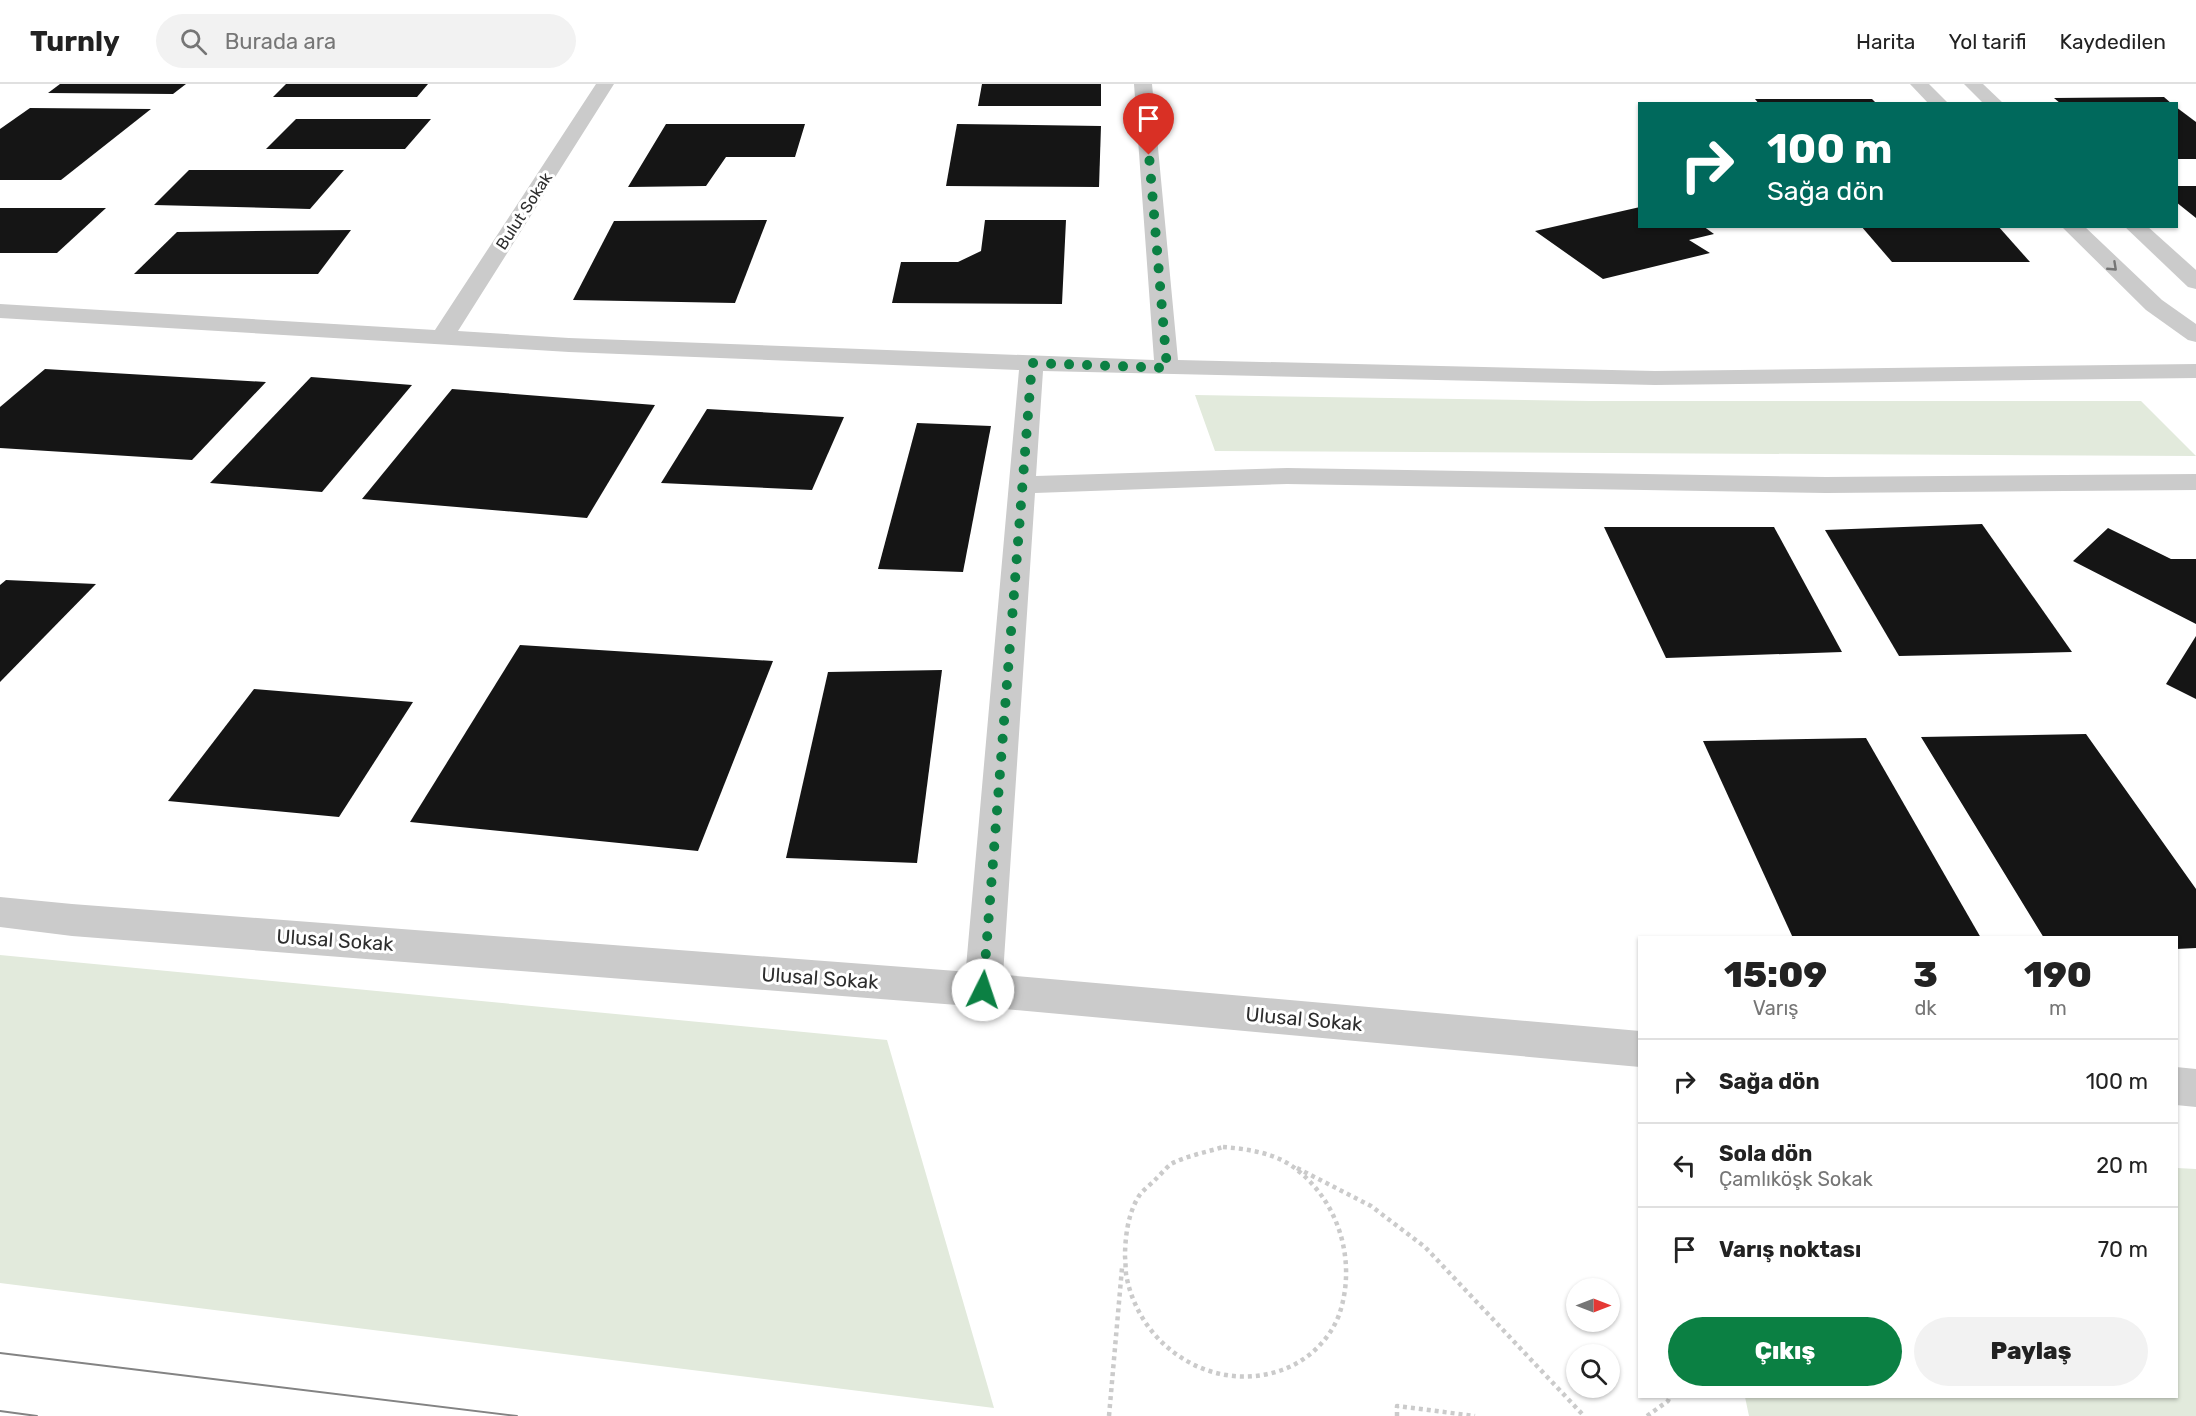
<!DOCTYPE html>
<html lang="tr">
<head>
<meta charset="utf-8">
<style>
	:root { --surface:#fff; --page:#f2f2f2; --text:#222; --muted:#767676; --line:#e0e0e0; --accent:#0b8043 }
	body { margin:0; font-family:Rubik,sans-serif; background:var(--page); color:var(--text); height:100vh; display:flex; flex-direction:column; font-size:22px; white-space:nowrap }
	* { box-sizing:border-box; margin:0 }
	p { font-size:20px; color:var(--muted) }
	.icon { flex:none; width:33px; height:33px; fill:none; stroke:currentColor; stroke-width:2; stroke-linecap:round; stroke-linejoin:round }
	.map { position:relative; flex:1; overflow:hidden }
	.panel { position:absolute; left:1638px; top:852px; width:540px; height:462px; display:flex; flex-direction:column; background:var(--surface); border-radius:0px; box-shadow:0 2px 4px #0004 }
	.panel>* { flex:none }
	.top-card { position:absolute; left:1638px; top:18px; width:540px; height:126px; border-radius:0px; box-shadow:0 2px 4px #0004; background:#00695c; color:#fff; overflow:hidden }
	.needle { width:39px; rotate:90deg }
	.controls { position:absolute; left:1566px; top:1194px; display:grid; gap:12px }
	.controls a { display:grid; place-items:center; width:54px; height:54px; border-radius:50%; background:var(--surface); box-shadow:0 2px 4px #0004; font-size:30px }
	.pin { position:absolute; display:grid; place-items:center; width:51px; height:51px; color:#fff; margin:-62px -26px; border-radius:50% 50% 50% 0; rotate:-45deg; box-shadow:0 0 6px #0007 }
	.pin .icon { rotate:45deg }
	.me { position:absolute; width:66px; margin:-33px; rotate:4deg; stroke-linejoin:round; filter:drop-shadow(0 0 4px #0008) }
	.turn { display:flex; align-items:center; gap:21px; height:126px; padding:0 30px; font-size:27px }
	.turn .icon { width:78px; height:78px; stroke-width:2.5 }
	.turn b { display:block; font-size:42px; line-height:51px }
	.eta { display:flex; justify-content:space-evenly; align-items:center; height:102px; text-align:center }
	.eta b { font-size:36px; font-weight:800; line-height:42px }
	.cta { display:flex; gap:12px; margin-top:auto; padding:12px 30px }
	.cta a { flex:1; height:69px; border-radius:36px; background:var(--accent); color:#fff; font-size:24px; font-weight:800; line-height:69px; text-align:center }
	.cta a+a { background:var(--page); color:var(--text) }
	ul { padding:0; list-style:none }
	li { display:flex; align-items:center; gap:18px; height:84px; padding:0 30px; border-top:2px solid var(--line) }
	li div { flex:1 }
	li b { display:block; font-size:22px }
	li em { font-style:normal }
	header { display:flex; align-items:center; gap:36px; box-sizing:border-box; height:84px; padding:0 30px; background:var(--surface); border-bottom:2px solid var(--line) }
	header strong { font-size:28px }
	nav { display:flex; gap:33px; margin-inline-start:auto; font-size:21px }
	.search { width:420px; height:54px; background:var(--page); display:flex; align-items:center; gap:15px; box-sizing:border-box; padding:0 21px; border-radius:33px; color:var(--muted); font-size:22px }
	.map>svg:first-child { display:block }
	.green { fill:#e2eadc }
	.building { fill:#151515 }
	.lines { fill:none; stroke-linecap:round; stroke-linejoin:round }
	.path { stroke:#cbcbcb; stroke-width:4.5; stroke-dasharray:4 4; stroke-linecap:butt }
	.minor { fill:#cbcbcb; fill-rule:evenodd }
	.tertiary { fill:#cbcbcb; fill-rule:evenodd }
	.tram { stroke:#838383; stroke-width:2 }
	.oneway { stroke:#757575 }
	.route { stroke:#0b8043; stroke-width:10; stroke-dasharray:0 18 }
	.labels { text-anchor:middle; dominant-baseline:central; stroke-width:6; stroke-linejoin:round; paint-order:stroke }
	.far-street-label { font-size:16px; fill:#2e2e2e; stroke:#fff }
	.street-label { font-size:20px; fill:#2e2e2e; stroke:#fff }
</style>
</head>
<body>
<header>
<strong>Turnly</strong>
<div class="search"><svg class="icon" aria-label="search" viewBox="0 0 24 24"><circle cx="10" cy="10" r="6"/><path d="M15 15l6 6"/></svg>Burada ara</div>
<nav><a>Harita</a><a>Yol tarifi</a><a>Kaydedilen</a></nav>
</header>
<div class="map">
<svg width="2196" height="1332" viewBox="0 0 2196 1332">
	<rect width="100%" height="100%" fill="#fff"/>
	<g class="green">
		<polygon points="1195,311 1590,317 2141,317 2196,372 1215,367"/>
		<polygon points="0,871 887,956 994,1324 0,1199"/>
		<polygon points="2177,1084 2196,1085 2196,1332 1749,1332 1745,1313 2176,1312"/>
	</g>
	<g class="building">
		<polygon points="60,0 186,0 173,10 48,9"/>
		<polygon points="286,0 428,0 417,13 273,13"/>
		<polygon points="982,0 1101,0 1101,22 978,22"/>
		<polygon points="2164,13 2172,20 2061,20 2054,14"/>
		<polygon points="1755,15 1872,15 1877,20 1759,20"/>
		<polygon points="2176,23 2196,38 2196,75 2176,75"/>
		<polygon points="30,24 151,25 61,96 0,96 0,45"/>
		<polygon points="296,35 431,35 405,65 266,65"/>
		<polygon points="666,40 805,40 795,73 726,73 706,102 628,103"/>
		<polygon points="957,40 1101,42 1099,103 946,102"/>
		<polygon points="189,86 344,86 310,125 154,121"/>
		<polygon points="2176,102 2196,102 2196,134 2176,118"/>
		<polygon points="1640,123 1640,142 1703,142 1714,150 1689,156 1710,169 1603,195 1535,147"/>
		<polygon points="0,124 106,124 57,169 0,169"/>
		<polygon points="767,136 735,219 573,216 614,137"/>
		<polygon points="985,136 1066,136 1062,220 892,219 901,178 958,178 981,167"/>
		<polygon points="1861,142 1998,142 2030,178 1892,178"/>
		<polygon points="351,146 318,190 134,190 177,148"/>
		<polygon points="45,285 266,298 192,376 0,364 0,323"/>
		<polygon points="311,293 412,301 322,408 210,399"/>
		<polygon points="452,305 655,321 587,434 362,415"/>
		<polygon points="707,325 844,333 812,406 661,399"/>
		<polygon points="917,339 991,342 963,488 878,485"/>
		<polygon points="1982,440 2072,568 1899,572 1825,446"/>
		<polygon points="1604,443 1774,443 1842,568 1666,574"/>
		<polygon points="2108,444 2171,475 2196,475 2196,540 2073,477"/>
		<polygon points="6,496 96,500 0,598 0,501"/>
		<polygon points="2196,552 2196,615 2166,600"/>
		<polygon points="520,561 773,577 698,767 410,738"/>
		<polygon points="942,586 917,779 786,774 828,588"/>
		<polygon points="254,605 413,618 339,733 168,717"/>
		<polygon points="2086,650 2196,805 2196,864 2176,865 2176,854 2044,854 1921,653"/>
		<polygon points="1866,654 1981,854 1793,854 1703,657"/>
	</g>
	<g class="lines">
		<g class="path">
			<path d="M1223,1063C1248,1065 1276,1069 1296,1085C1340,1119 1357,1179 1339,1231C1329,1257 1307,1277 1282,1286C1214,1310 1142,1265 1127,1195C1125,1188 1126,1180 1125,1173C1125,1153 1128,1129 1139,1112C1143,1106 1150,1101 1155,1096C1160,1091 1166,1084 1171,1080C1186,1072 1207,1068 1223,1063Z"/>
			<polyline points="1297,1084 1371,1122 1425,1163 1584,1332"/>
			<polyline points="1109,1332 1122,1184"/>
			<polyline points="1397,1332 1397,1322 1475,1332"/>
			<polyline points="1647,1332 1668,1317 1670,1312"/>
		</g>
		<g class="minor">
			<polygon points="596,0 614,0 458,247 569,254 1154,276 1134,0 1152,0 1178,276 1655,287 2196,280 2196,294 1655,301 1043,287 1036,392 1287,384 1826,393 2196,390 2196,406 1826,409 1287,400 1035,409 1002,906 997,918 983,923 969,918 964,906 1019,286 569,268 0,234 0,220 435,246"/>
			<polygon points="1910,0 1929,0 1949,20 1929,20"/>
			<polygon points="1964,0 1983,0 2004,20 1984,20"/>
			<polygon points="2061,142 2084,142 2162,216 2196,240 2196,258 2188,256 2146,226"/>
			<polygon points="2124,142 2147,142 2196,186 2196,205 2188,203"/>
		</g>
		<g class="tertiary">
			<polygon points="0,813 72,820 983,889 1640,947 1640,983 983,923 72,852 0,843"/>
			<polygon points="2176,983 2196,985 2196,1023 2176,1021"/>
		</g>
		<g class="tram">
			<polyline points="0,1269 517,1332"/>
			<polyline points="0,1327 37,1332"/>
		</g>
	</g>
	<defs><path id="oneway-chevron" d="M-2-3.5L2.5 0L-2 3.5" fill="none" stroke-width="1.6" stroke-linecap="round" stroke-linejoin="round" transform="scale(1.5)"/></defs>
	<use class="oneway" href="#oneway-chevron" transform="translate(2113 183) rotate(43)"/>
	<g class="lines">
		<polyline class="route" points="983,906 1032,279 1167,284 1149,71"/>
	</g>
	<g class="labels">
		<g class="far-street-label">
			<text transform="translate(524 127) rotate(-57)">Bulut Sokak</text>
		</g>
		<g class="street-label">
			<text transform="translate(335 856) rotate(4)">Ulusal Sokak</text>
			<text transform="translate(820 894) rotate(4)">Ulusal Sokak</text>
			<text transform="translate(1304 935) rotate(5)">Ulusal Sokak</text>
		</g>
	</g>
</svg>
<div class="controls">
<a><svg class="needle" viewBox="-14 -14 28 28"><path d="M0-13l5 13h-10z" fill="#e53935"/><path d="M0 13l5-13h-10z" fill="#767676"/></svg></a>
<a><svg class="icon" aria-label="search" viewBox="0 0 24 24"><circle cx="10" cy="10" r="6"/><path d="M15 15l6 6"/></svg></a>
</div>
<div class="pin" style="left:1149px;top:71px;background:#d93025"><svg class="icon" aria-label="arrive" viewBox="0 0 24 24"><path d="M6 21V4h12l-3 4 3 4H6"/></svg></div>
<svg class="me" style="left:983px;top:906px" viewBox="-20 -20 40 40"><circle r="19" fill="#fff"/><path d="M0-13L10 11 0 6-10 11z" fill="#0b8043"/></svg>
<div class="top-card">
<div class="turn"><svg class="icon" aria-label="right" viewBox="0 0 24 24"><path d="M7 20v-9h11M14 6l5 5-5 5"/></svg><div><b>100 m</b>Sağa dön</div></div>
</div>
<section class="panel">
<div class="eta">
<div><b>15:09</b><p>Varış</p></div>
<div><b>3</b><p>dk</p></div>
<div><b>190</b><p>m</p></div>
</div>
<ul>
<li><svg class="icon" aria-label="right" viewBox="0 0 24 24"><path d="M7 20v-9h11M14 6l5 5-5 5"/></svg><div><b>Sağa dön</b></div><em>100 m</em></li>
<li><svg class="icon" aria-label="left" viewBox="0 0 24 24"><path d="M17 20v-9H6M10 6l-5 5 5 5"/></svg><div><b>Sola dön</b><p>Çamlıköşk Sokak</p></div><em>20 m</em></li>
<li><svg class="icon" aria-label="arrive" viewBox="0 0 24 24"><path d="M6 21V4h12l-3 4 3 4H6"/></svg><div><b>Varış noktası</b></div><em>70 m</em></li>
</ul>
<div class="cta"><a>Çıkış</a><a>Paylaş</a></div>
</section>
</div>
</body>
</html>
